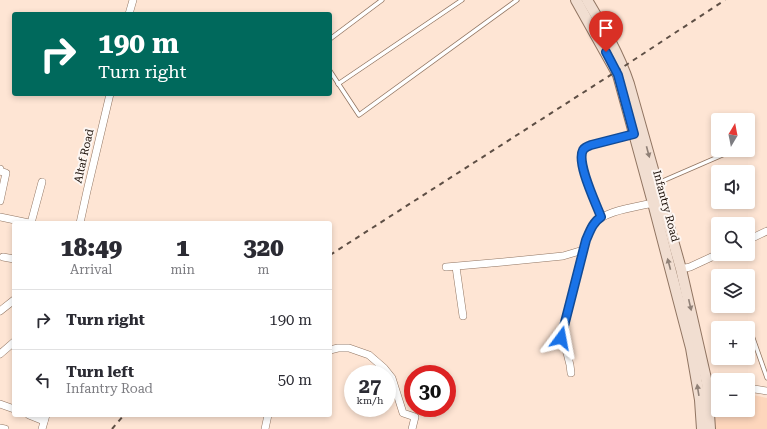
<!DOCTYPE html>
<html lang="en">
<head>
<meta charset="utf-8">
<style>
	:root { --surface:#fff; --page:#f7f7f7; --text:#2b2b33; --muted:#7c7c81; --line:#e1e1e2 }
	body { margin:0; font-family:"Roboto Serif",serif; background:var(--page); color:var(--text); height:100vh; display:flex; flex-direction:column; font-size:15px; white-space:nowrap }
	* { box-sizing:border-box; margin:0 }
	p { font-size:13px; color:var(--muted) }
	.icon { flex:none; width:22px; height:22px; fill:none; stroke:currentColor; stroke-width:2; stroke-linecap:round; stroke-linejoin:round }
	.map { position:relative; flex:1; overflow:hidden }
	.sheet { position:absolute; left:12px; top:221px; width:320px; height:196px; display:flex; flex-direction:column; background:var(--surface); border-radius:4px; box-shadow:0 2px 6px #0003 }
	.sheet>* { flex:none }
	.hud { position:absolute; left:12px; top:12px; width:320px; height:84px; border-radius:4px; box-shadow:0 2px 6px #0003; background:#00695c; color:#fff; overflow:hidden }
	.needle { width:26px; rotate:10deg }
	.buttons { position:absolute; left:711px; top:113px; display:grid; gap:8px }
	.buttons a { display:grid; place-items:center; width:44px; height:44px; border-radius:4px; background:var(--surface); box-shadow:0 2px 6px #0003; font-size:20px }
	.speed { position:absolute; left:344px; top:365px; display:flex; gap:8px; font-size:20px; font-weight:700; text-align:center }
	.speed>* { display:grid; place-content:center; width:52px; height:52px; border-radius:50%; background:var(--surface); box-shadow:0 2px 6px #0003; line-height:1 }
	.speed small { font-size:10px; font-weight:400 }
	.speed .limit { border:6px solid #d22; background:#fff; color:#111 }
	.pin { position:absolute; display:grid; place-items:center; width:34px; height:34px; color:#fff; margin:-41px -17px; border-radius:50% 50% 50% 0; rotate:-45deg; box-shadow:0 0 4px #0007 }
	.pin .icon { rotate:45deg }
	.me { position:absolute; width:44px; margin:-22px; rotate:13deg; stroke-linejoin:round; filter:drop-shadow(0 0 3px #0008) }
	.turn { display:flex; align-items:center; gap:14px; height:84px; padding:0 20px; font-size:18px }
	.turn .icon { width:52px; height:52px; stroke-width:2.5 }
	.turn b { display:block; font-size:28px; line-height:34px }
	.eta { display:flex; justify-content:space-evenly; align-items:center; height:68px; text-align:center }
	.eta b { font-size:24px; font-weight:800; line-height:28px }
	ul { padding:0; list-style:none }
	li { display:flex; align-items:center; gap:12px; height:60px; padding:0 20px; border-top:1px solid var(--line) }
	li div { flex:1 }
	li b { display:block; font-size:15px }
	li em { font-style:normal }
	.map>svg:first-child { display:block }
	.built { fill:#fdd6bc }
	.lines { fill:none; stroke-linecap:round; stroke-linejoin:round }
	.lane-casing { stroke:#917562; stroke-width:5 }
	.street-casing { stroke:#917562; stroke-width:8 }
	.secondary-casing { stroke:#917562; stroke-width:12 }
	.lane { stroke:#fff; stroke-width:3.5 }
	.street { stroke:#fff; stroke-width:7 }
	.secondary { stroke:#f1ded1; stroke-width:10 }
	.rail { stroke:#5e4f45; stroke-width:2; stroke-dasharray:5 5; stroke-linecap:butt }
	.oneway { fill:#908177 }
	.route-casing { stroke:#114b97; stroke-width:10 }
	.route { stroke:#1a73e8; stroke-width:7 }
	.labels { text-anchor:middle; dominant-baseline:central; stroke-width:4; stroke-linejoin:round; paint-order:stroke }
	.street-label { font-size:11px; fill:#1a0f08; stroke:#fdf6f2 }
</style>
</head>
<body>
<div class="map">
<svg width="767" height="429" viewBox="0 0 767 429">
	<rect width="100%" height="100%" fill="#fee5d4"/>
	<polygon class="built" points="748,394 767,398 767,429 715,429 714,401 718,397 718,410 748,410"/>
	<g class="lines">
		<g class="lane-casing">
			<g id="lane">
				<polyline points="330,39 382,0"/>
				<polyline points="330,71 359,115 517,0"/>
				<polyline points="338,84 462,0"/>
				<polyline points="658,183 734,150"/>
				<polyline points="748,324 767,378"/>
			</g>
		</g>
		<g class="street-casing">
			<g id="street">
				<polyline points="129,14 133,0"/>
				<polyline points="0,169 0,171 6,173 0,201"/>
				<polyline points="0,217 29,223"/>
				<path d="M601,217C596,203 576,163 583,150C585,147 588,146 591,145L634,134"/>
				<polyline points="31,223 42,182"/>
				<polyline points="80,223 87,191 110,94"/>
				<polyline points="748,240 767,231"/>
				<polyline points="3,257 14,259"/>
				<path d="M446,267L503,262L563,256L583,250C586,242 588,233 592,226C601,211 636,207 653,203"/>
				<polyline points="456,267 463,316"/>
				<polyline points="681,269 690,267 718,254"/>
				<polyline points="0,311 14,300"/>
				<polyline points="330,350 338,348 349,348 369,355 384,368 392,378 403,413 415,417 412,429"/>
				<polyline points="0,354 14,342"/>
				<polyline points="571,373 570,365 567,353 561,338 583,250"/>
				<polyline points="707,383 718,384"/>
				<polyline points="748,388 767,391"/>
				<polyline points="0,404 14,409"/>
				<polyline points="29,415 44,421"/>
				<polyline points="0,428 5,429"/>
				<polyline points="42,429 46,415"/>
				<polyline points="265,429 268,415"/>
			</g>
		</g>
		<g class="secondary-casing">
			<g id="secondary">
				<polyline points="576,0 618,75 653,203 691,348 700,400 702,429"/>
				<path d="M587,0C603,27 619,54 629,84L681,269L707,383L710,429"/>
			</g>
		</g>
		<use href="#lane" class="lane"/>
		<use href="#street" class="street"/>
		<use href="#secondary" class="secondary"/>
		<g class="rail">
			<polyline points="330,255 623,67 725,0"/>
			<polyline points="112,429 124,415"/>
		</g>
	</g>
	<defs><path id="oneway-solid" d="M-6-.8H1V-3.2L6.5 0L1 3.2V.8H-6Z"/></defs>
	<g class="oneway">
		<use href="#oneway-solid" transform="translate(648 152) rotate(75)"/>
		<use href="#oneway-solid" transform="translate(669 264) rotate(-105)"/>
		<use href="#oneway-solid" transform="translate(690 305) rotate(77)"/>
		<use href="#oneway-solid" transform="translate(698 390) rotate(-99)"/>
	</g>
	<g class="lines">
		<g class="route-casing">
			<path id="route" d="M561,338L586,240C590,231 593,222 601,217C596,203 576,163 583,150C585,147 588,146 591,145L634,134L618,75L606,52"/>
		</g>
		<use href="#route" class="route"/>
	</g>
	<g class="labels">
		<g class="street-label">
			<text transform="translate(84 156) rotate(-77)">Altaf Road</text>
			<text transform="translate(666 206) rotate(75)">Infantry Road</text>
		</g>
	</g>
</svg>
<div class="buttons">
<a><svg class="needle" viewBox="-14 -14 28 28"><path d="M0-13l5 13h-10z" fill="#e53935"/><path d="M0 13l5-13h-10z" fill="#7c7c81"/></svg></a>
<a><svg class="icon" aria-label="sound" viewBox="0 0 24 24"><path d="M4 9h4l5-4v14l-5-4H4zM17 9q2 3 0 6"/></svg></a>
<a><svg class="icon" aria-label="search" viewBox="0 0 24 24"><circle cx="10" cy="10" r="6"/><path d="M15 15l6 6"/></svg></a>
<a><svg class="icon" aria-label="layers" viewBox="0 0 24 24"><path d="M12 4l9 5-9 5-9-5zM3 14l9 5 9-5"/></svg></a>
<a>+</a>
<a>−</a>
</div>
<div class="speed"><div>27<small>km/h</small></div><div class="limit">30</div></div>
<div class="pin" style="left:606px;top:52px;background:#d93025"><svg class="icon" aria-label="arrive" viewBox="0 0 24 24"><path d="M6 21V4h12l-3 4 3 4H6"/></svg></div>
<svg class="me" style="left:561px;top:338px" viewBox="-20 -20 40 40"><path d="M0-17L14 15 0 8-14 15z" fill="#1a73e8" stroke="#fff" stroke-width="4"/></svg>
<div class="hud">
<div class="turn"><svg class="icon" aria-label="right" viewBox="0 0 24 24"><path d="M7 20v-9h11M14 6l5 5-5 5"/></svg><div><b>190 m</b>Turn right</div></div>
</div>
<section class="sheet">
<div class="eta">
<div><b>18:49</b><p>Arrival</p></div>
<div><b>1</b><p>min</p></div>
<div><b>320</b><p>m</p></div>
</div>
<ul>
<li><svg class="icon" aria-label="right" viewBox="0 0 24 24"><path d="M7 20v-9h11M14 6l5 5-5 5"/></svg><div><b>Turn right</b></div><em>190 m</em></li>
<li><svg class="icon" aria-label="left" viewBox="0 0 24 24"><path d="M17 20v-9H6M10 6l-5 5 5 5"/></svg><div><b>Turn left</b><p>Infantry Road</p></div><em>50 m</em></li>
</ul>
</section>
</div>
</body>
</html>
